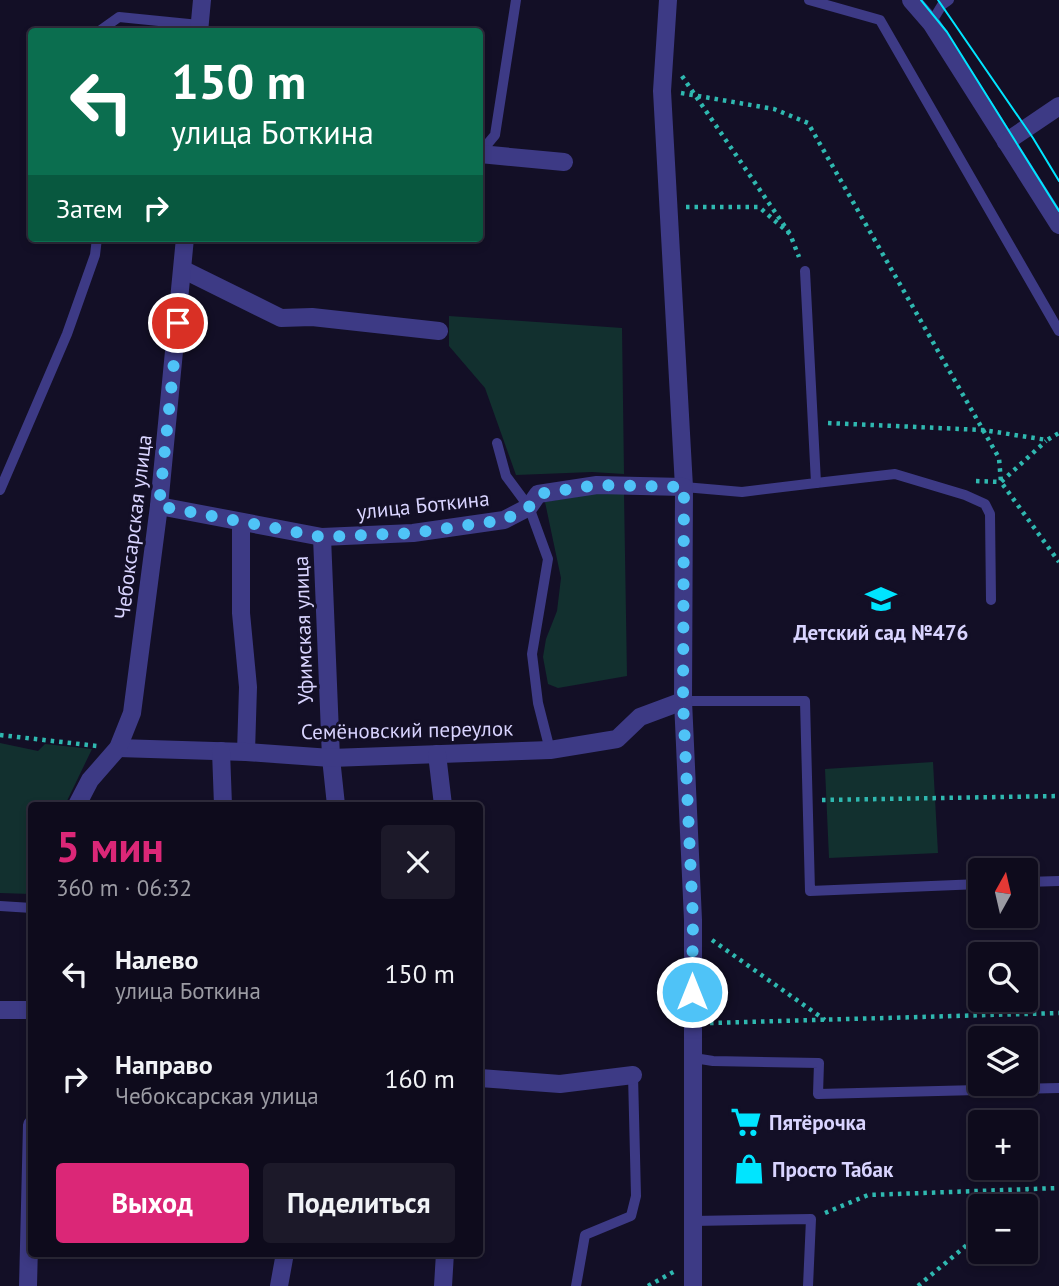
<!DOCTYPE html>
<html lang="ru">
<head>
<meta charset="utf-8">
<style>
	:root { --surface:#0e0b1c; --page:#1c1929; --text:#f1f3f6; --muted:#9b9ba3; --line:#2e2b3b; --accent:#db2777 }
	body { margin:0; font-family:"PT Sans",sans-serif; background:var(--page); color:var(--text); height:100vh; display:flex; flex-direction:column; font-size:26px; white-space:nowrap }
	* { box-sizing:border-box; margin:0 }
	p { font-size:23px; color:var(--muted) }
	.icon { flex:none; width:38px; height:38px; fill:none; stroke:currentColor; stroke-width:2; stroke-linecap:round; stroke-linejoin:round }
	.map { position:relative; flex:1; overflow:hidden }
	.drawer { position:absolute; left:28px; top:802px; width:455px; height:455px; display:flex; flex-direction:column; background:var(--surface); border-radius:7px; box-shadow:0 4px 10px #0003,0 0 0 2px var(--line) }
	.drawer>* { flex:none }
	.top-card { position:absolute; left:28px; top:28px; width:455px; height:214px; border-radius:7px; box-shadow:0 4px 10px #0003,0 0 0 2px var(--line); background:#0b6e4f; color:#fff; overflow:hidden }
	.needle { width:46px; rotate:8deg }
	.tools { position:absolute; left:968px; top:858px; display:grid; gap:14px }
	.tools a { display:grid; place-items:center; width:70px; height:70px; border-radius:7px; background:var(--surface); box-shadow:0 4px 10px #0003,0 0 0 2px var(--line); font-size:35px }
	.pin { position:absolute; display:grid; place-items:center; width:60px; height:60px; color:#fff; margin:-30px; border:4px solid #fff; border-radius:50%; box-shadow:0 2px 7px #0007 }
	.me { position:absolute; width:77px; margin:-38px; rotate:0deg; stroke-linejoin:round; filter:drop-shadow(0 0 5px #0008) }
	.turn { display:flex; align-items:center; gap:24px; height:147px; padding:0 28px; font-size:32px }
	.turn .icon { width:91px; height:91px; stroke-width:2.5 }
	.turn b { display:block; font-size:49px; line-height:60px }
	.then { display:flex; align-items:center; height:66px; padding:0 28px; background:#0003; gap:14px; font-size:26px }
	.round { display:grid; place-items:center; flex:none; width:74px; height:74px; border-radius:7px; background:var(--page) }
	.summary { display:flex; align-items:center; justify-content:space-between; height:119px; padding:0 28px }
	h1 { font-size:42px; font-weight:800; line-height:52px; color:var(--accent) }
	.primary-button { display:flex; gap:14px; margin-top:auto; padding:14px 28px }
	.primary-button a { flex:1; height:80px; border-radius:7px; background:var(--accent); color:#fff; font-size:28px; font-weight:800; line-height:80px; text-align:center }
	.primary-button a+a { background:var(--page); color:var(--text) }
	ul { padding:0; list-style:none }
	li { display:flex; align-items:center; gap:21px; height:105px; padding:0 28px }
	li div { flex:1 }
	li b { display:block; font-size:26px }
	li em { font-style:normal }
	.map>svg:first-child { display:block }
	.green { fill:#12302f }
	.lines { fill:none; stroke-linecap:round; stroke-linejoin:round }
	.path { stroke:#2fb8b0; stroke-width:4.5; stroke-dasharray:3.5 5; stroke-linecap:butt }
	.lane { stroke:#3d3a85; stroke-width:10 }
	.street { stroke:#3d3a85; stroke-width:18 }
	.tram { stroke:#00e5ff; stroke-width:2 }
	.route { stroke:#4fc3f7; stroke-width:12; stroke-dasharray:0 21.6 }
	.labels { text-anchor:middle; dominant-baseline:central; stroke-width:6; stroke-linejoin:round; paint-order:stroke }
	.street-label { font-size:21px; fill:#d9d4ff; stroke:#130f26 }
	.poi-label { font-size:21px; font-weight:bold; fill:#d9d4ff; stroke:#130f26; text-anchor:start }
</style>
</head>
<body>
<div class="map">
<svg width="1059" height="1286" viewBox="0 0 1059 1286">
	<rect width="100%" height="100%" fill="#130f26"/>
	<g class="green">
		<polygon points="449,316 622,328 624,474 592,472 516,475 485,388 449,346"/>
		<polygon points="594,494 624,494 627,676 558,688 548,684 543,657 546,639 557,611 561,578 545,502"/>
		<polygon points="0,743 38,751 45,744 92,749 65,805 32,805 31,894 0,893"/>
		<polygon points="933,762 938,853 829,858 825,769"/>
	</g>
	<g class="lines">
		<g class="path">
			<polyline points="682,76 790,234"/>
			<polyline points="681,93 774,109 808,123 999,458 1001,482 1059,562"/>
			<polyline points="686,207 759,207 790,234 799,257"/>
			<polyline points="828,423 983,430 1047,440 1059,433"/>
			<polyline points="976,481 1001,482 1046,441"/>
			<polyline points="0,735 97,746"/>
			<polyline points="822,800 1059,796"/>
			<polyline points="712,940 825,1020"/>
			<polyline points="710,1023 1059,1013"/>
			<polyline points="1013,1206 1031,1191"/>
			<polyline points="825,1213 868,1195 1059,1188"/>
			<polyline points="648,1286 675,1271"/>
			<polyline points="918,1286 980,1234"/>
		</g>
		<g class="lane">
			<polyline points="809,0 880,20 1059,331"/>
			<polyline points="931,23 942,5 949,0"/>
			<polyline points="98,32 119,17 199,25"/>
			<polyline points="480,153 495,135 516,0"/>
			<polyline points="497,443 506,476 529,507 548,559 532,654 538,703 550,750"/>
			<polyline points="816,483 895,474 965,495 985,504 990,514 991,600"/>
			<polyline points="684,487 742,492 816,483 805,271"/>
			<polyline points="0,490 67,334 95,255 97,238"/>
			<polyline points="683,701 805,701 810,891 980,884"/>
			<polyline points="1026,882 1059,881"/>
			<polyline points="0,906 32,908"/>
			<polyline points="694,1058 713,1061 819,1063 818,1094 1059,1088"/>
			<polyline points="692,1221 811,1219 808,1286"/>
			<polyline points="576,1286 585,1235 631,1216 636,1196 633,1075"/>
		</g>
		<g class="street">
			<polyline points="668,0 662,91 684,487 683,701 693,920 693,1286"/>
			<polyline points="911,0 931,23 1059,225"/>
			<polyline points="199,32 202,0"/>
			<polyline points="1006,142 1059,106"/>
			<polyline points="480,154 564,162"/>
			<polyline points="184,270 281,318 312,317 439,331"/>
			<polyline points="159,506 322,537 413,533 504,520 529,507 538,494 597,485 684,487"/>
			<polyline points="241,522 241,613 248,687 246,752"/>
			<polyline points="322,537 331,758 336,805"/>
			<polyline points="118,748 246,752 331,758 550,750 617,739 640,717 683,701"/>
			<polyline points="221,751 223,805"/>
			<polyline points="437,754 443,805"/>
			<polyline points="77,805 90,780 118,748 132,713 159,506 185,238"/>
			<polyline points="0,1010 32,1010"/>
			<polyline points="480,1078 560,1084 633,1075"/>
			<polyline points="28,1286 32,1125"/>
			<polyline points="279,1286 285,1253"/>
			<polyline points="443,1286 445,1253"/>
		</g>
		<g class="tram">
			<polyline points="921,0 947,32 1059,211"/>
			<polyline points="938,0 1033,138 1059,181"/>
		</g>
	</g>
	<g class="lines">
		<polyline class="route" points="178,323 159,506 322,537 413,533 504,520 529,507 538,494 597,485 684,487 683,701 693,920 692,992"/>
	</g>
	<defs>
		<g id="school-bare" transform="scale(2.415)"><path d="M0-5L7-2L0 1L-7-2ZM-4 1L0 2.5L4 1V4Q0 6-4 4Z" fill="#00e5ff" stroke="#130f26" stroke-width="2.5" paint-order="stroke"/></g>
		<g id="supermarket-bare" transform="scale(2.415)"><path d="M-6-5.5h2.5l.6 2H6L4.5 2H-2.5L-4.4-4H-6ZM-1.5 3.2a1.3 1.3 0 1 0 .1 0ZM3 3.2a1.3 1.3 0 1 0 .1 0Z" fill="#00e5ff" stroke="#130f26" stroke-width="2.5" paint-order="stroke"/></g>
		<g id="shop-bare" transform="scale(2.415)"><path d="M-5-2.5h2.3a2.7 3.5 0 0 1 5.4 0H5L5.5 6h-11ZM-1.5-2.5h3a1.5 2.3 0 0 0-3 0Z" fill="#00e5ff" stroke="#130f26" stroke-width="2.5" paint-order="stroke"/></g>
	</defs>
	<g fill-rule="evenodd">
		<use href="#school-bare" x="881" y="599"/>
		<use href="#supermarket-bare" x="746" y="1122"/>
		<use href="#shop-bare" x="749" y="1169"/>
	</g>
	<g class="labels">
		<g class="street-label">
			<text transform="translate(423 505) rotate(-6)">улица Боткина</text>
			<text transform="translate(133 527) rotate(-83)">Чебоксарская улица</text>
			<text transform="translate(303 630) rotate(-92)">Уфимская улица</text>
			<text transform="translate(407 730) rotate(-1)">Семёновский переулок</text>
		</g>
		<g class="poi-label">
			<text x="881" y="632" text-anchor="middle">Детский сад №476</text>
			<text x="769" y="1122">Пятёрочка</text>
			<text x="772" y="1169">Просто Табак</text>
		</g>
	</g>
</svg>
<div class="tools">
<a><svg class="needle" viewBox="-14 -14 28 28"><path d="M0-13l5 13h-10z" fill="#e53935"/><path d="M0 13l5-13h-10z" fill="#9b9ba3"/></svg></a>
<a><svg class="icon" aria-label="search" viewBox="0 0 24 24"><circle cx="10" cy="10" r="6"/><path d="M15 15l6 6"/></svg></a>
<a><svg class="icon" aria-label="layers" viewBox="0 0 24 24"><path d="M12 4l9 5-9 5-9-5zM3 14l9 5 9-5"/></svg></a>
<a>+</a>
<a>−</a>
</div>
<div class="pin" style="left:178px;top:323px;background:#d93025"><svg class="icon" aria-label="arrive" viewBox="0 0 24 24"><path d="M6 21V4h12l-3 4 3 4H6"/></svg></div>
<svg class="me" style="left:692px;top:992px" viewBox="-20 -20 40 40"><circle r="17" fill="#4fc3f7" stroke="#fff" stroke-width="3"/><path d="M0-11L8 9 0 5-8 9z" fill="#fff"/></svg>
<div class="top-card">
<div class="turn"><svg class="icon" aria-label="left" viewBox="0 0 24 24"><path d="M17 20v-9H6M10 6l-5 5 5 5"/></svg><div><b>150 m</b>улица Боткина</div></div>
<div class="then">Затем<svg class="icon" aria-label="right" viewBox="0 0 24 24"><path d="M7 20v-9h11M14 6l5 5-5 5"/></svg></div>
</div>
<section class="drawer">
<div class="summary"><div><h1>5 мин</h1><p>360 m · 06:32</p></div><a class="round"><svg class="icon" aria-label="close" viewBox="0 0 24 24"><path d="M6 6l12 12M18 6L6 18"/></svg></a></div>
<ul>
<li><svg class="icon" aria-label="left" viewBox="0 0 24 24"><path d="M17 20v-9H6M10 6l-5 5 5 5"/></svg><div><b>Налево</b><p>улица Боткина</p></div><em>150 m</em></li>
<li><svg class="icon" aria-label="right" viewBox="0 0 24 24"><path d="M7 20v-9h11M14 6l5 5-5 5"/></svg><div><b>Направо</b><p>Чебоксарская улица</p></div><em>160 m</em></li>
</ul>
<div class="primary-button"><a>Выход</a><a>Поделиться</a></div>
</section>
</div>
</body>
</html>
